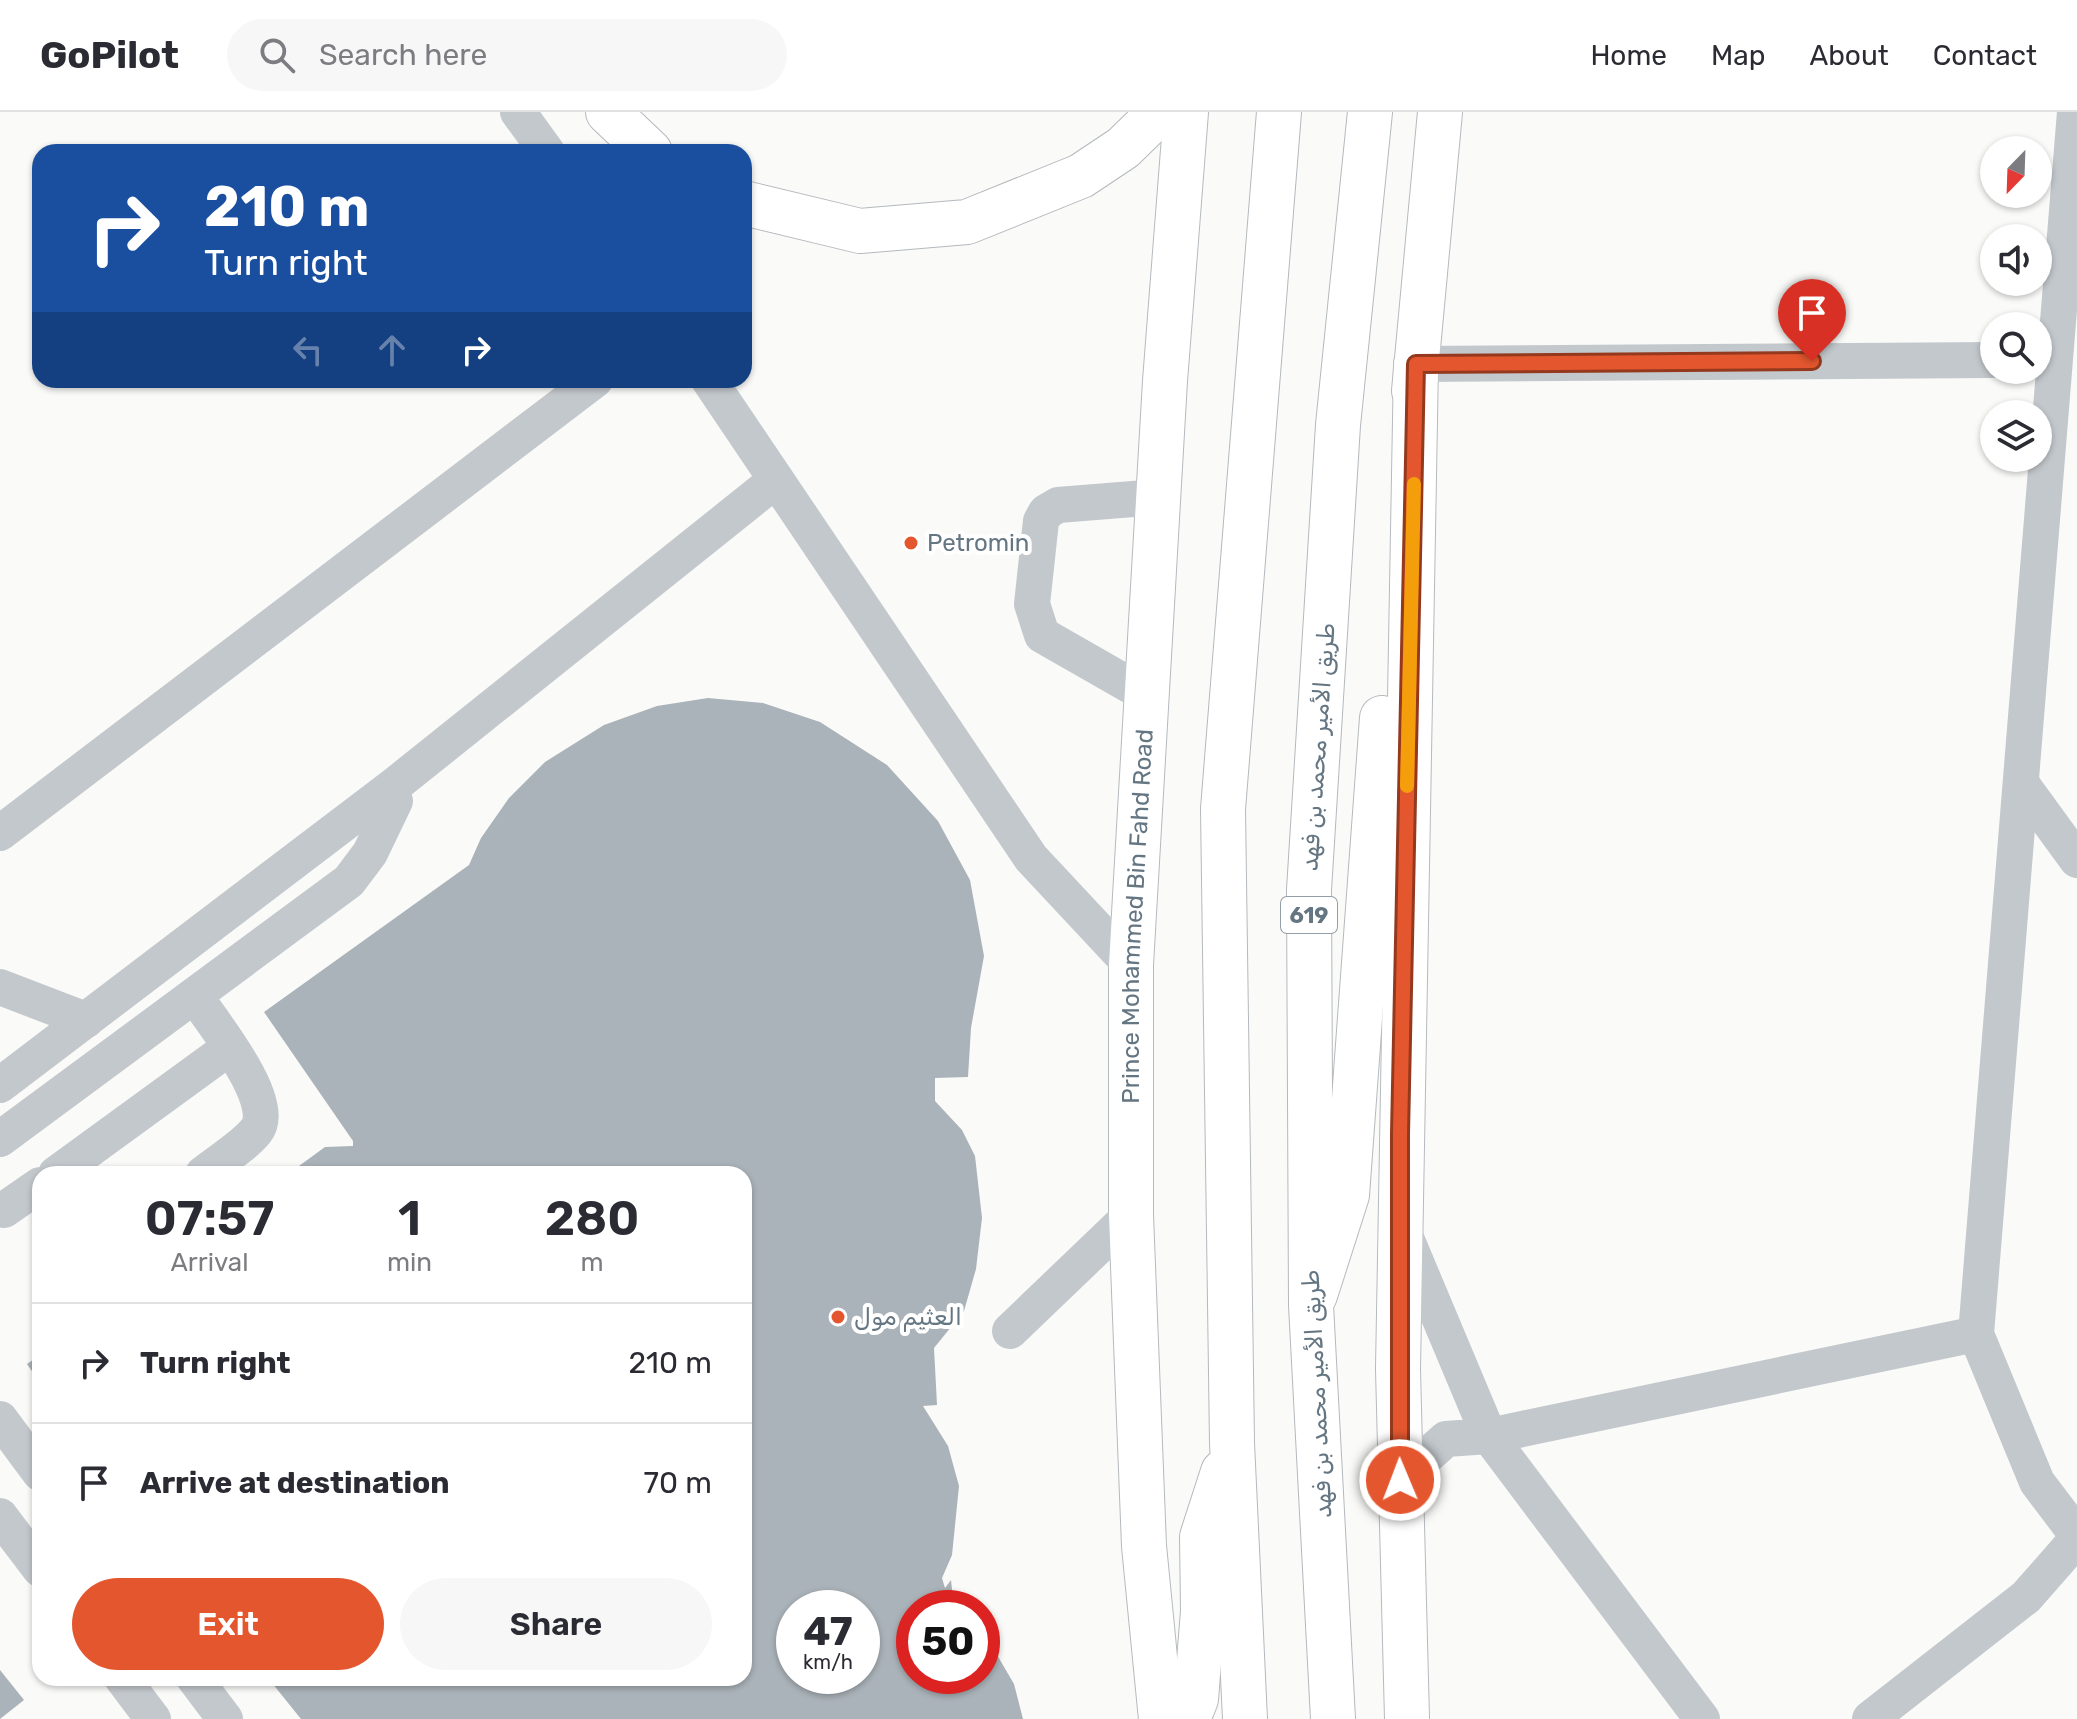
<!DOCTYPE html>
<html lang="en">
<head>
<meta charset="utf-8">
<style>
	:root { --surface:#fff; --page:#f7f7f7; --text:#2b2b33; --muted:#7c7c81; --line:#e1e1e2; --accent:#e4572e }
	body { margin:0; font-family:Rubik,"Noto Sans Arabic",sans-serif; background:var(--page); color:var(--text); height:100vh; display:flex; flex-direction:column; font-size:30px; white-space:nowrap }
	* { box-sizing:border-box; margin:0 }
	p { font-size:26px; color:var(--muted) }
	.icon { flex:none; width:44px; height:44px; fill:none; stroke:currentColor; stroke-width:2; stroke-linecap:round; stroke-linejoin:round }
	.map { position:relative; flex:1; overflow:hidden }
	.sheet { position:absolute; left:32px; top:1054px; width:720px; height:520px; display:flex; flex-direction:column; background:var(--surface); border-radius:24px; box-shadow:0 2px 6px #0004 }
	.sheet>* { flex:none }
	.guide { position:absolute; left:32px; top:32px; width:720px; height:244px; border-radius:24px; box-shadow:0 2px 6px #0004; background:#1a4fa0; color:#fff; overflow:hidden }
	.needle { width:52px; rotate:203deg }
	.controls { position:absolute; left:1980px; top:24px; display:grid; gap:16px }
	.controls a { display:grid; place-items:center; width:72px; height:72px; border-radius:50%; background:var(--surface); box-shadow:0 2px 6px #0004; font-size:40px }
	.speed { position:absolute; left:776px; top:1478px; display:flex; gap:16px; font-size:40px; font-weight:700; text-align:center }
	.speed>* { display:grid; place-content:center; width:104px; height:104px; border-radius:50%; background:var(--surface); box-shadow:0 2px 6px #0004; line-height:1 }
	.speed small { font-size:20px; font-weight:400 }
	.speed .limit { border:12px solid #d22; background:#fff; color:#111 }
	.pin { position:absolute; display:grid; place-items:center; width:68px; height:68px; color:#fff; margin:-82px -34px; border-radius:50% 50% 50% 0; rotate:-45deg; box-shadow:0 0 8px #0007 }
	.pin .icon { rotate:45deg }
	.me { position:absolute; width:88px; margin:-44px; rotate:359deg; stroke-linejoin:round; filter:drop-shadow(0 0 6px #0008) }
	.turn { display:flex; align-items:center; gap:28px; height:168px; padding:0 40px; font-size:36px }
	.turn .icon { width:104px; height:104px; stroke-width:2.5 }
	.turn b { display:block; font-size:56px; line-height:68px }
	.lanes { display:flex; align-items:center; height:76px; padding:0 40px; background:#0003; justify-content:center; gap:40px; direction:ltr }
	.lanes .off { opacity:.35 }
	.eta { display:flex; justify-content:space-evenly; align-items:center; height:136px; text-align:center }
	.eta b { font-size:48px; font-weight:600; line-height:56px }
	.cta { display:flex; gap:16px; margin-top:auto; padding:16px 40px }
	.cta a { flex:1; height:92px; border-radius:48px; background:var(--accent); color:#fff; font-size:32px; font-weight:600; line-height:92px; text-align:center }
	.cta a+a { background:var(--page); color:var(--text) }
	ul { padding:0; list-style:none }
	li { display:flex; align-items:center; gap:24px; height:120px; padding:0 40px; border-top:2px solid var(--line) }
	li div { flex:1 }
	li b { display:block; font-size:30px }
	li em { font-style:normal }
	header { display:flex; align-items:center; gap:48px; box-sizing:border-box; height:112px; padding:0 40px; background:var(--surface); border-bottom:2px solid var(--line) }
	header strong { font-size:38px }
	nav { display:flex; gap:44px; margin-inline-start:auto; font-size:28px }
	.search { width:560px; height:72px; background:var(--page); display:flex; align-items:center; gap:20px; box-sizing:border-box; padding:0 28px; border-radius:44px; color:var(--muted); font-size:30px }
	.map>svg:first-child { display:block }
	.building { fill:#aab3b9; fill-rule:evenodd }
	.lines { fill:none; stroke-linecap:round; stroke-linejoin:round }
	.major-casing { stroke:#b5babe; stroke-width:46 }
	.highway-casing { stroke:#b4b9bd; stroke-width:46 }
	.minor { stroke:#c3c8cc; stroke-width:36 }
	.major { stroke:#fff; stroke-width:44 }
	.highway { stroke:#fff; stroke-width:44 }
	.route-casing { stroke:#94391e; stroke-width:20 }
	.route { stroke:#e4572e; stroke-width:14 }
	.slow { stroke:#f59e0b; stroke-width:14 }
	.poi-dot { fill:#e4572e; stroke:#fff; stroke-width:3 }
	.labels { text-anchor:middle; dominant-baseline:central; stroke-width:8; stroke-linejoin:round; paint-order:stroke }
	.shield { fill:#fff; stroke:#939fa8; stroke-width:2 }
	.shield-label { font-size:22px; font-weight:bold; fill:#657683 }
	.poi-label { font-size:24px; fill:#657683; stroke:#fff; text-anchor:start }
	.street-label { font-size:24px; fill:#657683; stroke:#fff }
</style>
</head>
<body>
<header>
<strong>GoPilot</strong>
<div class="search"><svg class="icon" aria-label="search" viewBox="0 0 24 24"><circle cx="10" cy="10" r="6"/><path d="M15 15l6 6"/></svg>Search here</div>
<nav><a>Home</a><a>Map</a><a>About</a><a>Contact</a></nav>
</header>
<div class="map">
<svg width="2077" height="1607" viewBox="0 0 2077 1607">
	<rect width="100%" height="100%" fill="#fafaf8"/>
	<g class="building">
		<path d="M708,586L763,591L820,610L887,653L938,709L970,768L984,844L971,916L968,965L935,966V989L962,1018L975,1044L982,1106L976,1157L964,1199L934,1236L937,1293L923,1294L948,1334L959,1374L952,1443L942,1466L945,1476L951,1468L954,1496H914V1564H982V1525L993,1536L1014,1572L1023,1607H301L268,1566H744V1062H288L325,1035L353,1034V1029L264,900L469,753L481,726L509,686L545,650L604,613L657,594ZM794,1496H862V1564H794Z"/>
		<polygon points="40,1243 40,1271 27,1252"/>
		<polygon points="0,1558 24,1588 0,1607"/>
	</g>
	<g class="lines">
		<g class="major-casing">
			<g id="major">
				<polyline points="1414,279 1440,0"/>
				<polyline points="1315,1183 1347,1083 1382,606"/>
				<path id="s1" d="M1161,1607L1144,1434L1131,1103V853L1165,269L1186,0"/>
				<polyline points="1407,1607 1398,1257 1416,252"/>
			</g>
		</g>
		<g class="highway-casing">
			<g id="highway">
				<polyline points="608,0 650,40"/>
				<polyline points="744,91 860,119 967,110 1081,64 1123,36 1160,0"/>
				<polyline points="1188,1607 1196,1587 1203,1499 1202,1425 1223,1360"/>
				<polyline points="1245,1607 1232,1331 1223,697 1279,0"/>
				<polyline points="1333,1607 1311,1193 1309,778 1338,313 1370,0"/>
			</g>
		</g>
		<g class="minor">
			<polyline points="518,0 547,40"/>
			<polyline points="2075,0 1976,1222 2037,1370 2077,1423"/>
			<polyline points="1416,252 1994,248"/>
			<polyline points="709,268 1031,746 1131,853"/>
			<polyline points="1147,583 1042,523 1032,492 1041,409 1046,400 1058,393 1158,385"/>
			<polyline points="2021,671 2077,748"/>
			<polyline points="0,721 595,268"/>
			<polyline points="0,875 86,908"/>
			<path d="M195,884C212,910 279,991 256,1019C243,1035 219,1049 203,1062"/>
			<polyline points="0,973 396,672 776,368"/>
			<polyline points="0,1027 349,769 370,741 395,689"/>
			<polyline points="56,1062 229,936"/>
			<polyline points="4,1098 40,1073"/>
			<polyline points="1010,1219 1131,1103"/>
			<polyline points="0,1307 40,1361"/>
			<polyline points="1400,1368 1446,1327 1489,1324 1403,1119"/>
			<polyline points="0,1404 40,1457"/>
			<polyline points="122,1566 153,1607"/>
			<polyline points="194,1566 225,1607"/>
			<polyline points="1702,1607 1489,1324 1976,1222"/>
			<polyline points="1870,1607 2026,1485 2077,1427"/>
		</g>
		<use href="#major" class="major"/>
		<use href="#highway" class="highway"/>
	</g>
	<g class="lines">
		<g class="route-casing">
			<polyline id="route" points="1400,1368 1400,1022 1416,252 1812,249"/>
		</g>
		<use href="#route" class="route"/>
		<polyline class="slow" points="1407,674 1414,372"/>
	</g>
	<g class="poi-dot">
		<circle cx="911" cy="431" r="8"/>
		<circle cx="838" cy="1205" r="8"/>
	</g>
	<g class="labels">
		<rect class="shield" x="1281" y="785" width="56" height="36" rx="6"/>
		<g class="shield-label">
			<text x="1309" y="803">619</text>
		</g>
		<g class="poi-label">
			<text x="927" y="431">Petromin</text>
			<text x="854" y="1205">العثيم مول</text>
		</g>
		<g class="street-label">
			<text transform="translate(1318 635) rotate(-86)">طريق الأمير محمد بن فهد</text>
			<text stroke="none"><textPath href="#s1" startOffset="804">Prince Mohammed Bin Fahd Road</textPath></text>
			<text transform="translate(1317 1282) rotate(-93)">طريق الأمير محمد بن فهد</text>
		</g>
	</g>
</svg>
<div class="controls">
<a><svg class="needle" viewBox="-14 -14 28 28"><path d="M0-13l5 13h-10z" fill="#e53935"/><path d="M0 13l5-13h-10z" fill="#7c7c81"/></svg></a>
<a><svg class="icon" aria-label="sound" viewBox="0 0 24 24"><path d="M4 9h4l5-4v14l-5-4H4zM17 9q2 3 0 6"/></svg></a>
<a><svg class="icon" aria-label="search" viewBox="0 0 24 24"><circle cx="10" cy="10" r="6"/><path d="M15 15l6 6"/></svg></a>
<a><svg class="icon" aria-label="layers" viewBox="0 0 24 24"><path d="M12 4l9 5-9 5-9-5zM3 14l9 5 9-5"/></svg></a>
</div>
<div class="speed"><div>47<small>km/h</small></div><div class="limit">50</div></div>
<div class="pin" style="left:1812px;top:249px;background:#d93025"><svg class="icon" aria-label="arrive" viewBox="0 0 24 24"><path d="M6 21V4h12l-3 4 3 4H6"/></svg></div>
<svg class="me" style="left:1400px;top:1368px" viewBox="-20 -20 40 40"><circle r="17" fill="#e4572e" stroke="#fff" stroke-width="3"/><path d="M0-11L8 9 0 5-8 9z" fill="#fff"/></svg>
<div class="guide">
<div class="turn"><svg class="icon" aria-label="right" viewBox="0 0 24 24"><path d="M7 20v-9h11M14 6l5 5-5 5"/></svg><div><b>210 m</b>Turn right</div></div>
<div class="lanes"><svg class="icon off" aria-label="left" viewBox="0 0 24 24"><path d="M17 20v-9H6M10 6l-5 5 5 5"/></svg><svg class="icon off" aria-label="ahead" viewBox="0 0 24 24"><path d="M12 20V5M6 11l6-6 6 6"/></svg><svg class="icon" aria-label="right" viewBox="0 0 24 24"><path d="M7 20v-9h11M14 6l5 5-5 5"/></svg></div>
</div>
<section class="sheet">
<div class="eta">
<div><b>07:57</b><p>Arrival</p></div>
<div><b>1</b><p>min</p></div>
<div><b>280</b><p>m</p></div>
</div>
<ul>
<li><svg class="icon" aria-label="right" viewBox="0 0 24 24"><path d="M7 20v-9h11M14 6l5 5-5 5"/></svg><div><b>Turn right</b></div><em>210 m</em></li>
<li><svg class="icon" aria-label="arrive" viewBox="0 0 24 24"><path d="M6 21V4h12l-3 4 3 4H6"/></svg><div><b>Arrive at destination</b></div><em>70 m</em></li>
</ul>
<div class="cta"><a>Exit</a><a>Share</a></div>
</section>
</div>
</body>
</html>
